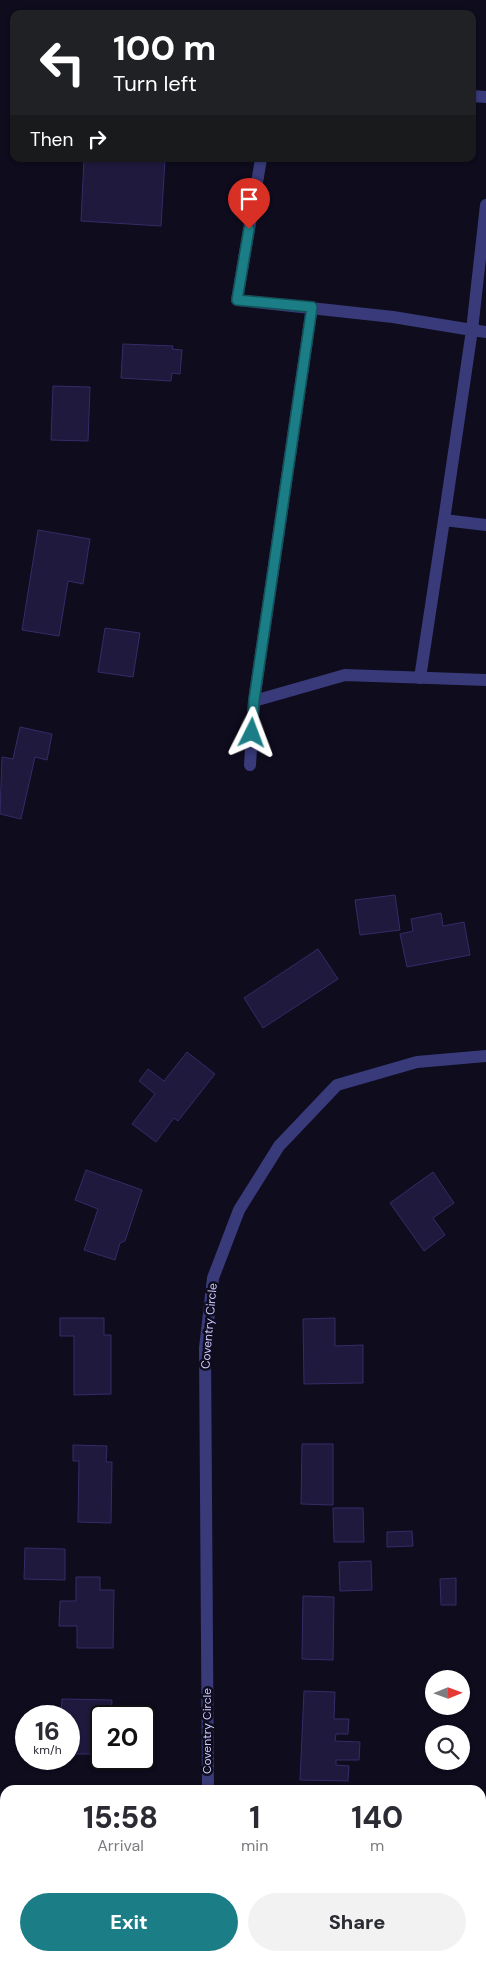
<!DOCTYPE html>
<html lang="en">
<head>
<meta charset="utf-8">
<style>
	:root { --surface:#fff; --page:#f2f2f3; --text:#2b2b33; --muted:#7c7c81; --accent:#1b7e86 }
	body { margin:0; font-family:"DM Sans",sans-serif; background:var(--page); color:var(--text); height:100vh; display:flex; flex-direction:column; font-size:19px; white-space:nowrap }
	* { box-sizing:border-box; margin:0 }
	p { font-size:16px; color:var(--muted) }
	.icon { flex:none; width:28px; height:28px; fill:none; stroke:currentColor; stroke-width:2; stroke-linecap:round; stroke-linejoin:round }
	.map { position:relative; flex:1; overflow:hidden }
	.drawer { position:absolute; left:0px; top:1785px; width:486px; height:176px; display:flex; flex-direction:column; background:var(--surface); border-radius:15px 15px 0 0; box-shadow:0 1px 4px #0004 }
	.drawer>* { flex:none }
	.guide { position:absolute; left:10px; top:10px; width:466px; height:152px; border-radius:10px; box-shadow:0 1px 4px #0004; background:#202124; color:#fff; overflow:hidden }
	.needle { width:32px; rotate:89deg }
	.buttons { position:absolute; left:425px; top:1670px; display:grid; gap:10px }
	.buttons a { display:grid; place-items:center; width:45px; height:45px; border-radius:50%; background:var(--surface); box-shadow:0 1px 4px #0004; font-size:25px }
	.speed { position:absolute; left:15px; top:1705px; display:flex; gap:10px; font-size:25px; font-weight:700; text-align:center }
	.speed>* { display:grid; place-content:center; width:65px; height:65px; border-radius:50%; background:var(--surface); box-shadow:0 1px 4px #0004; line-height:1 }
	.speed small { font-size:12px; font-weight:400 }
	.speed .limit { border:2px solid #111; border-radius:8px; background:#fff; color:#111 }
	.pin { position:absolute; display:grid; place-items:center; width:42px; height:42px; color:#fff; margin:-51px -21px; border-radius:50% 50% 50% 0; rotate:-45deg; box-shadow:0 0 5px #0007 }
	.pin .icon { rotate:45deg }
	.me { position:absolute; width:55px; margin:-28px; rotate:3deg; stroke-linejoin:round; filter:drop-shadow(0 0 4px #0008) }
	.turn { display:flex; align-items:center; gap:18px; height:105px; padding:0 20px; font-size:22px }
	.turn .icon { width:65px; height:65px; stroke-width:2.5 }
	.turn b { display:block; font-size:35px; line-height:42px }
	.then { display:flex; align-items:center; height:48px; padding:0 20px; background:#0003; gap:10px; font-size:19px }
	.eta { display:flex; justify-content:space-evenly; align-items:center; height:85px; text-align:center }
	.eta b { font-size:30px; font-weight:800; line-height:35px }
	.action { display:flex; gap:10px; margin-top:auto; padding:10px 20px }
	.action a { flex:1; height:58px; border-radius:30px; background:var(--accent); color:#fff; font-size:20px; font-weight:800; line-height:58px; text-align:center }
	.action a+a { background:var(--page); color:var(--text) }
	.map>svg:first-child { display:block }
	.building { fill:#1e193d; stroke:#342c68 }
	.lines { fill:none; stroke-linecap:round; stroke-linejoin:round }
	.lane { stroke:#383a7a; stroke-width:12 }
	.street { stroke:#383a7a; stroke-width:12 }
	.route-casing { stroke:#125257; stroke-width:12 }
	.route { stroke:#1b7e86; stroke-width:9 }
	.labels { text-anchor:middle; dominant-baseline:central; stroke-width:5; stroke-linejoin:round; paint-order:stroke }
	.street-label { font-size:12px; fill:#ccc9fd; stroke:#0e0c1d }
</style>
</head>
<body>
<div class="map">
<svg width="486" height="1961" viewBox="0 0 486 1961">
	<rect width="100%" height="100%" fill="#0e0c1d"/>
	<g class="building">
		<polygon points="84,159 165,159 161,226 81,221"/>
		<polygon points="123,344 173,346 172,349 182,350 180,374 172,373 171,381 121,378"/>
		<polygon points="53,386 90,387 88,441 51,440"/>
		<polygon points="38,530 90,539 83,584 68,581 59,636 22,630"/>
		<polygon points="105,628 140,633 133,677 98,672"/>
		<polygon points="20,727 52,734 47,760 35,757 21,819 0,814 2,757 13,759"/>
		<polygon points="395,895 400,930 360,935 355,900"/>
		<polygon points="441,913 443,926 464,922 470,955 407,967 400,934 413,931 411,919"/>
		<polygon points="318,949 338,979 263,1028 244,998"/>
		<polygon points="187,1052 215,1074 178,1121 174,1118 156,1142 132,1124 155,1094 139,1081 148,1069 164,1081"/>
		<polygon points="86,1170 142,1190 125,1241 120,1243 115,1260 84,1250 98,1209 75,1200"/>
		<polygon points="433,1172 454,1203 433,1218 445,1235 424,1251 390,1203"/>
		<polygon points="60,1318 104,1318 104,1335 111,1335 111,1394 74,1395 74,1336 60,1336"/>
		<polygon points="335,1318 335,1346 363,1345 363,1383 304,1384 303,1319"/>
		<polygon points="302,1444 333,1444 333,1505 301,1504"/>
		<polygon points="73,1445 107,1446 106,1462 112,1462 111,1523 78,1522 79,1461 73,1461"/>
		<polygon points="333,1508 363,1508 364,1542 334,1542"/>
		<polygon points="412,1531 413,1546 387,1547 387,1532"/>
		<polygon points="25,1548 65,1549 65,1580 24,1579"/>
		<polygon points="371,1561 372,1590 340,1591 339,1562"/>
		<polygon points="76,1577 100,1577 100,1590 114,1590 113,1648 77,1648 77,1626 59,1626 60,1601 76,1601"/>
		<polygon points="456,1578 456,1605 441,1605 440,1579"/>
		<polygon points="303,1596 334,1597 333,1660 302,1659"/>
		<polygon points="304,1691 335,1692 334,1719 349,1719 348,1734 336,1734 335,1741 360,1742 359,1760 336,1760 336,1765 349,1766 348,1781 300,1780"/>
		<polygon points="62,1699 112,1700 111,1716 101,1716 101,1754 75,1754 75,1728 69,1728 69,1716 61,1716"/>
		<polygon points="56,1956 111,1956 111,1961 57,1961"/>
		<rect x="291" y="1956" width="29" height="5"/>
	</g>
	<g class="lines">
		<g class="lane">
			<polyline points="472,96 486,97"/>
			<polyline points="261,159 237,300 393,317 472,330 486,205"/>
			<polyline points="486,332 472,330 444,520 486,525"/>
			<polyline points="420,678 444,520"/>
			<polyline points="254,701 345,675 486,680"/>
			<polyline points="250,765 254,701 312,307"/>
		</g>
		<g class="street">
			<polyline points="208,1790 205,1348 213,1278 239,1210 279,1146 337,1085 417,1062 486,1056"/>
			<polyline points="209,1956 209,1961"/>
		</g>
	</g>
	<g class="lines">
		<g class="route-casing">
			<polyline id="route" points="249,229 237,300 312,307 254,700 252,733"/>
		</g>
		<use href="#route" class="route"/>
	</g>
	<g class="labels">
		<g class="street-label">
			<text transform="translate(209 1326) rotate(-85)">Coventry Circle</text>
			<text transform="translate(207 1731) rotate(-90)">Coventry Circle</text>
		</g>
	</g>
</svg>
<div class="buttons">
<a><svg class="needle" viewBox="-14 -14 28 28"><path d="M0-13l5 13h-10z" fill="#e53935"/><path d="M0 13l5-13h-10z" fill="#7c7c81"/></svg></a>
<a><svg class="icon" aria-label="search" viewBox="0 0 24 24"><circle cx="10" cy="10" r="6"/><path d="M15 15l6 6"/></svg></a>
</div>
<div class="speed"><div>16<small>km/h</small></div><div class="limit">20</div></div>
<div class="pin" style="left:249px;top:229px;background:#d93025"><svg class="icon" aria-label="arrive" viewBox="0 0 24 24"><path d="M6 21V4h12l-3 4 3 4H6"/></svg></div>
<svg class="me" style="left:252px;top:733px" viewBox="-20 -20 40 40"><path d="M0-17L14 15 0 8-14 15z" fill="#1b7e86" stroke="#fff" stroke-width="4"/></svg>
<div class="guide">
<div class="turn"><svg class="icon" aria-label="left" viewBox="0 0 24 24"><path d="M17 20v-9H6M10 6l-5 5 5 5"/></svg><div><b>100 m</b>Turn left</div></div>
<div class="then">Then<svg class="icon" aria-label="right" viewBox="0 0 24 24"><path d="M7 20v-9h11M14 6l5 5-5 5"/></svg></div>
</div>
<section class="drawer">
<div class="eta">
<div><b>15:58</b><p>Arrival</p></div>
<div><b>1</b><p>min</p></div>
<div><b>140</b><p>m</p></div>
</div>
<div class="action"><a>Exit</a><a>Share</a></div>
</section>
</div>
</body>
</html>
